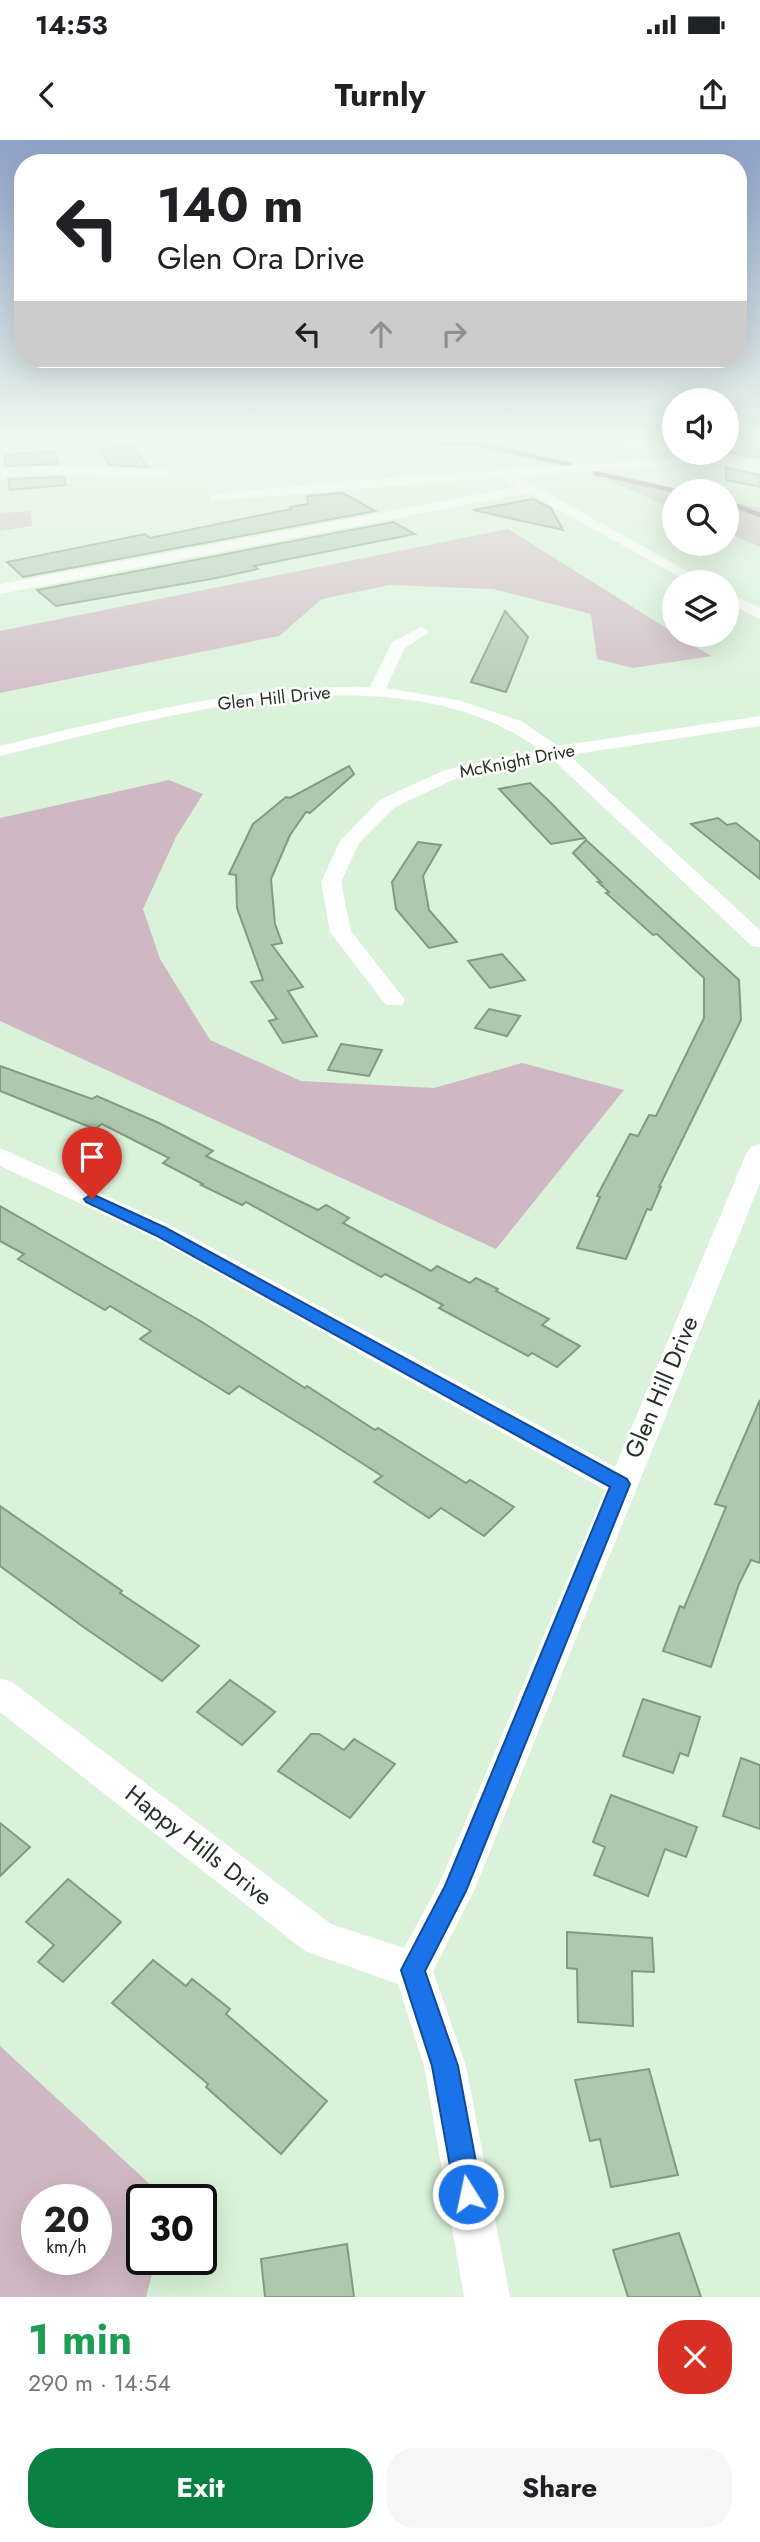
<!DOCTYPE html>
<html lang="en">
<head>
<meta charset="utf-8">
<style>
	:root { --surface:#fff; --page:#f6f6f6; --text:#202124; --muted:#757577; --accent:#0b8043 }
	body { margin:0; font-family:Jost,sans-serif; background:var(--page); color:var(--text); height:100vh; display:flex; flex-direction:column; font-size:26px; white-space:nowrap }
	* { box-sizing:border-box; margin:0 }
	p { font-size:23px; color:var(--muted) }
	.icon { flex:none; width:38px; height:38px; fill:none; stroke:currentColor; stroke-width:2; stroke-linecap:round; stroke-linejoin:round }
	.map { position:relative; height:2157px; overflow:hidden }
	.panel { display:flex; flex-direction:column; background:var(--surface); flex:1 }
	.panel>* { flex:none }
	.guide { position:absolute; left:14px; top:14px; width:733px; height:214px; border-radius:28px; box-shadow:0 7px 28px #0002; background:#fff; color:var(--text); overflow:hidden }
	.fabs { position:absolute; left:662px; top:248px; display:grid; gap:14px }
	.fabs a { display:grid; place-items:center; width:77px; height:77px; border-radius:50%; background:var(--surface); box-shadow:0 7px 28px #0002; font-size:35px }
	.speed { position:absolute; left:21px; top:2044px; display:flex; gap:14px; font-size:35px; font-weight:700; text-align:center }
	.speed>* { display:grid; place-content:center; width:91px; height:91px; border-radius:50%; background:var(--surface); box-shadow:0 7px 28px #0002; line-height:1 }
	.speed small { font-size:18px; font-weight:400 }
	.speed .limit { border:4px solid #111; border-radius:10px; background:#fff; color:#111 }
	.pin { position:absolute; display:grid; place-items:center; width:60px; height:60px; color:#fff; margin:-72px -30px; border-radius:50% 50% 50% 0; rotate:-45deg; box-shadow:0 0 7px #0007 }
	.pin .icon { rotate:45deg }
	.me { position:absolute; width:77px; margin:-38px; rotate:350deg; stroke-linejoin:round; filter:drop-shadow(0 0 5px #0008) }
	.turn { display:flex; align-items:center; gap:24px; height:147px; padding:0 28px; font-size:32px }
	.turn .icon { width:91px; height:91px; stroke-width:2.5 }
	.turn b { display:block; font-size:49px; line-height:60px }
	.lanes { display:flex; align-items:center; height:66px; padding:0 28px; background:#0003; justify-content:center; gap:35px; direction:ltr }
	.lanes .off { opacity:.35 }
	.round { display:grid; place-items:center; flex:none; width:74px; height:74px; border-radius:28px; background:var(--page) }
	.head { display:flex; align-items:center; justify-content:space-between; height:119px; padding:0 28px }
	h1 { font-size:42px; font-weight:700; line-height:52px; color:#1e9e55 }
	.action { display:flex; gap:14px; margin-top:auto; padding:14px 28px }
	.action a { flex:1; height:80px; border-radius:28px; background:var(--accent); color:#fff; font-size:28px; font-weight:700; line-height:80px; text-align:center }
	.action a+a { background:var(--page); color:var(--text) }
	.status { display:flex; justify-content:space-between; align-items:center; height:49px; padding:0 35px; background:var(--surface); direction:ltr }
	.status svg { height:19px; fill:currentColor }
	header { display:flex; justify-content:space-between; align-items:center; height:91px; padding:0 28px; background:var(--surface); font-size:32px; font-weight:700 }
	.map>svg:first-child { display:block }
	.green { fill:#d0b7c4; fill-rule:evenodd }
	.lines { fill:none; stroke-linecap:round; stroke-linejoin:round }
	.stream { stroke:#816c75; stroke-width:4.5 }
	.building { fill:#afc7ae; stroke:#829982; stroke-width:2 }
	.street { fill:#fff; fill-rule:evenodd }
	.secondary { fill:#fff; fill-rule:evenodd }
	.route { fill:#1a73e8; stroke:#114b97; stroke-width:2 }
	.labels { text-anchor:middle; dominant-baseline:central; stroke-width:5; stroke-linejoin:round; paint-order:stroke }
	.far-street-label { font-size:18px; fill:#273127; stroke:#fff }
	.near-street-label { font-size:24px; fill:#273127; stroke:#fff }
</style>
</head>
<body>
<div class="status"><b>14:53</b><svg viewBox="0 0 49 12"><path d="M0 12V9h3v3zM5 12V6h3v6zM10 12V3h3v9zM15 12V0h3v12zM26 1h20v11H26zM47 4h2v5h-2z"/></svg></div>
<header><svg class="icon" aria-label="back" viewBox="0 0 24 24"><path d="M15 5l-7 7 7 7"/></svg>Turnly<svg class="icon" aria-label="share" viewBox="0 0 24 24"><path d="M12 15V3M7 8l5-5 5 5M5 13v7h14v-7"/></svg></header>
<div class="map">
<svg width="760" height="2157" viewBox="0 0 760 2157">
	<rect width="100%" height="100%" fill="#d9f2d9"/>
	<g class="green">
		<polygon points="606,339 675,352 674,369"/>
		<polygon points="726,361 760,368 760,407 726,392"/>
		<polygon points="31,371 32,386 0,391 0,373"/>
		<polygon points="508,389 674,493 674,495 712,516 633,528 597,519 591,474 493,449 390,445 322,459 279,496 0,553 0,491"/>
		<polygon points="169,640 203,654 176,697 143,769 160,819 210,900 301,941 434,948 522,923 624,950 496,1109 0,881 0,678"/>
		<path d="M0,1906L167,2060H142V2119H156L146,2157H0ZM37,2060H96V2119H37Z"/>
	</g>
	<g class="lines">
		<g class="stream">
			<polyline points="202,296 479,304 570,325"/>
			<polyline points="595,333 681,352"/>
			<polyline points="726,362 760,375"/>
		</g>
	</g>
	<g class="building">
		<polygon points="726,299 760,305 760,318 726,312"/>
		<polygon points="133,306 147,327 110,325 100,309"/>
		<polygon points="55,311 59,324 6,326 4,315"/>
		<polygon points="726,328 760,335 760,347 726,340"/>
		<polygon points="64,337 66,345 10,350 8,339"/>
		<polygon points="343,353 375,371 23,437 7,422 145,394 150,398 291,369 290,367 308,364 307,356"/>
		<polygon points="533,359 551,368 563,390 473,370"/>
		<polygon points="393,382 415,394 254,426 258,429 211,439 56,466 37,450"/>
		<polygon points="505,471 528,497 506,552 471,542"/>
		<polygon points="349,626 354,634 310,673 306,672 290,695 271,739 275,784 282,803 272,805 303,847 288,851 317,896 283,903 269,881 277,879 251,842 263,840 237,768 236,735 229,734 253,684 286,657 290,658"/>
		<polygon points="530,643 551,663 585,698 551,704 499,649"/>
		<polygon points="718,678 727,685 736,683 760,702 760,739 691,684"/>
		<polygon points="586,700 739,840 741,880 659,1047 661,1047 651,1070 647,1069 626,1119 577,1108 600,1057 597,1056 630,994 638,996 649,975 656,976 704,878 704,838 657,794 653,795 606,753 609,752 598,742 601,742 573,713"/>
		<polygon points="418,702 441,705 423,736 429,770 457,802 429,808 396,769 392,742"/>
		<polygon points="502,814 525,840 490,848 468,821"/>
		<polygon points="489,869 520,876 507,896 475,888"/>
		<polygon points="341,904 382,910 369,936 328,930"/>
		<polygon points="0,926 92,959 97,956 159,983 213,1011 206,1016 318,1070 326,1065 349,1078 343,1083 431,1131 437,1126 470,1143 476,1138 498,1149 496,1151 549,1179 542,1185 580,1206 557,1227 532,1213 528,1216 439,1168 443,1165 385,1134 381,1137 246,1062 242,1065 201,1045 203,1044 163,1023 169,1018 102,984 95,989 0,951"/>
		<polygon points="0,1066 202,1182 305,1248 307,1246 375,1290 378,1288 466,1343 470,1340 514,1367 484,1396 441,1368 429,1378 374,1342 382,1336 318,1295 239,1246 229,1254 140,1199 151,1191 110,1166 105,1170 18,1119 24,1114 0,1101"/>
		<polygon points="760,1260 760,1423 751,1420 739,1444 711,1527 663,1511 680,1466 684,1468 726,1367 715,1364"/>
		<polygon points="0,1366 122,1451 120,1453 199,1506 162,1541 82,1486 0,1426"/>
		<polygon points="230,1540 275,1572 242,1605 197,1572"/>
		<polygon points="643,1559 700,1577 688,1616 680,1613 673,1633 623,1616"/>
		<polygon points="311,1594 319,1594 344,1610 354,1599 395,1624 350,1678 278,1631"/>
		<polygon points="741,1618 760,1625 760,1689 723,1676"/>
		<polygon points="611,1655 697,1687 686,1717 665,1709 648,1756 594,1735 605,1707 593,1702"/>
		<polygon points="0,1683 30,1707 0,1736"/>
		<polygon points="68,1739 121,1782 63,1842 38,1822 54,1805 26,1782"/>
		<polygon points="567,1792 652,1798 654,1832 632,1831 633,1886 578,1882 577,1829 567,1828"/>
		<polygon points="153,1820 186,1846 192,1839 230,1869 226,1874 327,1961 281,2014 206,1947 208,1944 112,1863"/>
		<polygon points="649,1929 678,2035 611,2047 600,1999 590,2001 575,1940"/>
		<polygon points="679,2093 701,2157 628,2157 613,2110"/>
		<polygon points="347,2104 354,2157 265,2157 261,2119"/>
	</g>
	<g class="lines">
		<g class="street">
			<polygon points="715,315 719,316 719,322 518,337 709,443 691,443 528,353 0,454 0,444 518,347 508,342 508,337 211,361 211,355 216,354 360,340"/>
			<polygon points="50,326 166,330 172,334 166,338 50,334 0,337 0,329"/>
			<polygon points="726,452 760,468 760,479 726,462"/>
			<path d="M421,487L429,492L405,508L386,548L458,560L521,581L558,606L760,576V586L569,615L760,790V807L752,806L551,618L457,638L395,667L359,703L341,742L351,791L405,860L402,865H386L330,792L321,742L340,701L381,659L445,630L540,610C396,504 158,579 0,616V606C122,577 243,544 370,547L392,502Z"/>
			<polygon points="760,1004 760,1043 474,1751 433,1831 466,1926 510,2157 464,2157 424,1926 398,1844 305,1811 0,1572 0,1538 12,1542 331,1784 404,1808 440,1742 605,1350 152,1097 0,1026 0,1008 170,1085 615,1327 747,1012 751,1007"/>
		</g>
		<polygon class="secondary" points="582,296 618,296 674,305 674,313 717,313 760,321 760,333 678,315 591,301"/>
	</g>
	<linearGradient id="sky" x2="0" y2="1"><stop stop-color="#8ea1c8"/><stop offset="0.5" stop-color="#eef9ee"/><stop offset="1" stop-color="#eef9ee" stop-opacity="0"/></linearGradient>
	<rect width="760" height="597" fill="url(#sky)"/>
	<polygon class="route" points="92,1054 166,1088 627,1339 630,1344 466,1751 425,1831 458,1926 482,2054 478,2064 468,2068 459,2064 455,2054 432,1926 401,1830 445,1746 610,1347 155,1095 86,1062 84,1059"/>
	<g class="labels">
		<g class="far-street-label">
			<text transform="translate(274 558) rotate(-6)">Glen Hill Drive</text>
			<text transform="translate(517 621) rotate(-11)">McKnight Drive</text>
		</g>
		<g class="near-street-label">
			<text transform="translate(661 1247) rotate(-67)">Glen Hill Drive</text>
			<text transform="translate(199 1705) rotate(38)">Happy Hills Drive</text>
		</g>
	</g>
</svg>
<div class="fabs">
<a><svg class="icon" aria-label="sound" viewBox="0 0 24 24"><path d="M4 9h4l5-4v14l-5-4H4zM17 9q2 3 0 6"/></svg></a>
<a><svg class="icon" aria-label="search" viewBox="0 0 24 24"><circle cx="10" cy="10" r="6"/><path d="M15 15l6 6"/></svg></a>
<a><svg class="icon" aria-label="layers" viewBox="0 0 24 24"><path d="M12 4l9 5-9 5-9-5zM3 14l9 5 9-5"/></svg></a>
</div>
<div class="speed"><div>20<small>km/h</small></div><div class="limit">30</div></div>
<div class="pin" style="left:92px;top:1059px;background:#d93025"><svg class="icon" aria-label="arrive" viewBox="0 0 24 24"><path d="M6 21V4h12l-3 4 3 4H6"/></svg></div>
<svg class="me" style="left:468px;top:2054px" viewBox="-20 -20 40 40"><circle r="17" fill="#1a73e8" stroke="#fff" stroke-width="3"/><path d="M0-11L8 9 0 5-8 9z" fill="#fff"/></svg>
<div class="guide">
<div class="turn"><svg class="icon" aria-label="left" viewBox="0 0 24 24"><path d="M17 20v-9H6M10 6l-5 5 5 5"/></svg><div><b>140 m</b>Glen Ora Drive</div></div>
<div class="lanes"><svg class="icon" aria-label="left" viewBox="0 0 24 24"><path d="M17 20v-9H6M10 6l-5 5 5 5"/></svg><svg class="icon off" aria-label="ahead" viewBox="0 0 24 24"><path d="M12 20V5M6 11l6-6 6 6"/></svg><svg class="icon off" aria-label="right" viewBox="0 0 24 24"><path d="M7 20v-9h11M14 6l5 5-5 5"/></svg></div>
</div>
</div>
<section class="panel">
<div class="head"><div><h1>1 min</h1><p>290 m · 14:54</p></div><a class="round" style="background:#d93025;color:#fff"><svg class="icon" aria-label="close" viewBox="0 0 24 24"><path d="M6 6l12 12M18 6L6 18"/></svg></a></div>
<div class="action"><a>Exit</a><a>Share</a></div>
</section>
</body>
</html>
